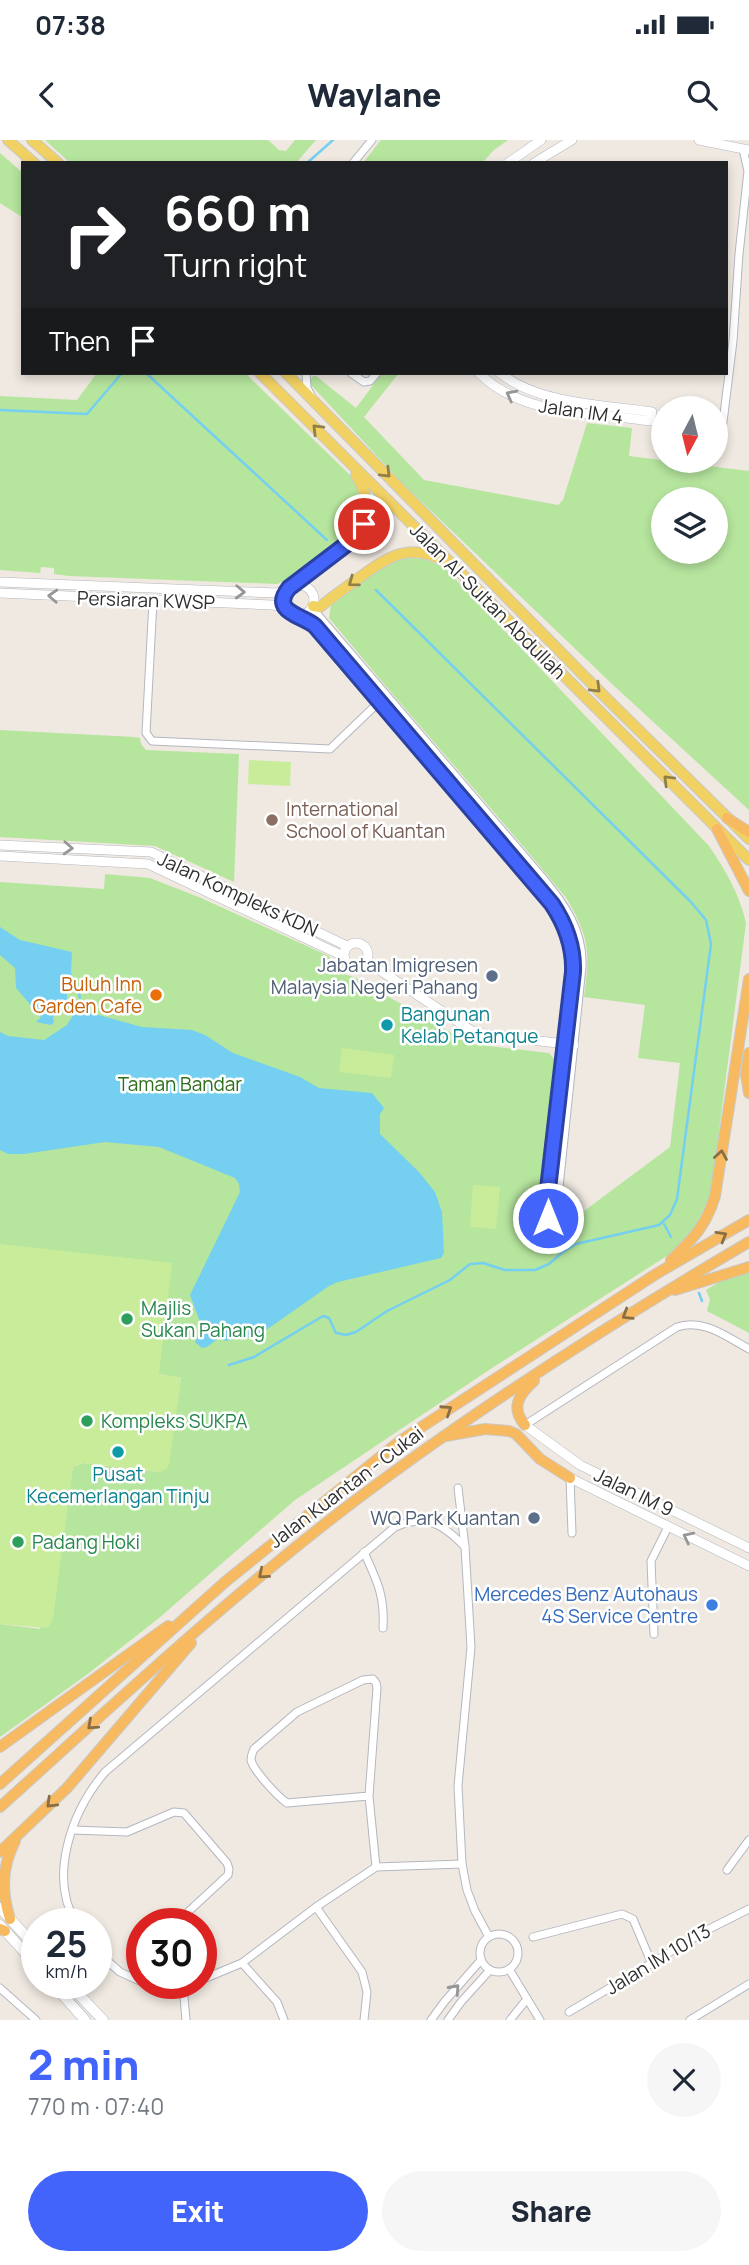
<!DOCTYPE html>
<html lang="en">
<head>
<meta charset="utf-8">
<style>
	:root { --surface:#fff; --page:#f6f6f7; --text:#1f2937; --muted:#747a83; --accent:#4264fb }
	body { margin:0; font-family:Manrope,sans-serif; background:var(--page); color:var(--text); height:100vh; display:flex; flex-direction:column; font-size:26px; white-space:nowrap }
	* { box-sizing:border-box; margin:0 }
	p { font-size:23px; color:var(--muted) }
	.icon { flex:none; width:38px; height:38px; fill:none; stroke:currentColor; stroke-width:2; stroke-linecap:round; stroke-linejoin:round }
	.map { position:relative; height:1880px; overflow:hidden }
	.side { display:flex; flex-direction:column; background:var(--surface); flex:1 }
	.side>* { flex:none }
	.top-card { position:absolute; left:21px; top:21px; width:707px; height:214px; border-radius:0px; box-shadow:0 4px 10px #0003; background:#202124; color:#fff; overflow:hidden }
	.needle { width:46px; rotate:187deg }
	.fabs { position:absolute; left:651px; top:256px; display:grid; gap:14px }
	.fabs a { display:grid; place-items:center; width:77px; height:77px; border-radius:50%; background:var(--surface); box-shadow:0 4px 10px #0003; font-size:35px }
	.speed { position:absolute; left:21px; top:1768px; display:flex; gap:14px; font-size:35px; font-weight:700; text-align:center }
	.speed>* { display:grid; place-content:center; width:91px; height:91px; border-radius:50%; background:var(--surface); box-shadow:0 4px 10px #0003; line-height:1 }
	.speed small { font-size:18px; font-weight:400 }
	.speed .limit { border:10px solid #d22; background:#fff; color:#111 }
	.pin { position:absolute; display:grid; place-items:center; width:60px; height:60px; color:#fff; margin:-30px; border:4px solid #fff; border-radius:50%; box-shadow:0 2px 7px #0007 }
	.me { position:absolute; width:77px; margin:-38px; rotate:0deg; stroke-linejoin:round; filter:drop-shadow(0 0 5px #0008) }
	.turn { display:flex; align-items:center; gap:24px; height:147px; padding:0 28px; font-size:32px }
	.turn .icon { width:91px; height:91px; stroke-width:2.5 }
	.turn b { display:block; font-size:49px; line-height:60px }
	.then { display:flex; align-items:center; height:66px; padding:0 28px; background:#0003; gap:14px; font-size:26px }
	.round { display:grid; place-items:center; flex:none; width:74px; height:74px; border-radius:37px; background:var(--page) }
	.head { display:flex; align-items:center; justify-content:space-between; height:119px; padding:0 28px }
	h1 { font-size:42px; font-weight:800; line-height:52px; color:var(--accent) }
	.button { display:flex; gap:14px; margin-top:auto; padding:14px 28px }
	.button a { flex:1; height:80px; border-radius:42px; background:var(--accent); color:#fff; font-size:28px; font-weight:800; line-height:80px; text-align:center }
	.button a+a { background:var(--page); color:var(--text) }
	.status { display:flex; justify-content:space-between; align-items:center; height:49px; padding:0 35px; background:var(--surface); direction:ltr }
	.status svg { height:19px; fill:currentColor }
	header { display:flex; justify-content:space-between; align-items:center; height:91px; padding:0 28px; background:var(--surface); font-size:32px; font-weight:800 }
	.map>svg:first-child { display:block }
	.green { fill:#b6e59e; fill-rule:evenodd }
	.pitch { fill:#c9ec9a }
	.water { fill:#75cff0 }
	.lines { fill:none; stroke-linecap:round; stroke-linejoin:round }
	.stream { stroke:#75cff0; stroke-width:2.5 }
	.minor-casing { stroke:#b4b7c1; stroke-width:9 }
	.tertiary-casing { stroke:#b4b7c1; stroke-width:10 }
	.secondary-casing { stroke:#b4b7c1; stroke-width:11 }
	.primary-casing { stroke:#c9c9c9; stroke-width:12 }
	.trunk-casing { stroke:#c9c9c9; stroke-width:12 }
	.minor { stroke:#fff; stroke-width:7 }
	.tertiary { stroke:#fff; stroke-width:9 }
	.secondary { stroke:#fff; stroke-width:10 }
	.primary { stroke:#f2d163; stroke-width:10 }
	.trunk { stroke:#f8ba60; stroke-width:10 }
	.oneway { stroke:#969696 }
	.oneway2 { stroke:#908048 }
	.oneway3 { stroke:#896d44 }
	.route-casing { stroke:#2b41a3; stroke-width:18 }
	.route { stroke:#4264fb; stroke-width:12 }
	.education-dot { fill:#8d6e63; stroke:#fff; stroke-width:2.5 }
	.service-dot { fill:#5c6f8a; stroke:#fff; stroke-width:2.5 }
	.food-dot { fill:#e8710a; stroke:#fff; stroke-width:2.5 }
	.culture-dot { fill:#0f9aa8; stroke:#fff; stroke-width:2.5 }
	.leisure-dot { fill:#2e9e5b; stroke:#fff; stroke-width:2.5 }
	.shop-dot { fill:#3f7fe0; stroke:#fff; stroke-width:2.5 }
	.labels { text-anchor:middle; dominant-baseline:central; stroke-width:5; stroke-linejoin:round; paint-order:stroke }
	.street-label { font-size:19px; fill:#2e2e2e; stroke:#fff }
	.education-label { font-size:19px; fill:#785e54; stroke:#fff; text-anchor:start }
	.service-label { font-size:19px; fill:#4e5e75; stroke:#fff; text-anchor:end }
	.food-label { font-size:19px; fill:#c56008; stroke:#fff; text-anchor:end }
	.culture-label { font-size:19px; fill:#0d838f; stroke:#fff; text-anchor:start }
	.park-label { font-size:19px; fill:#2c6e1b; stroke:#fff }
	.leisure-label { font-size:19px; fill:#27864d; stroke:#fff; text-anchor:start }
	.shop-label { font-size:19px; fill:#366cbe; stroke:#fff; text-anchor:end }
</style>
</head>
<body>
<div class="status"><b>07:38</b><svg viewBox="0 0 49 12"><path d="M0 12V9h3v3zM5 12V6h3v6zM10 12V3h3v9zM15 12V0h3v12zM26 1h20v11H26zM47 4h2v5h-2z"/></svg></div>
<header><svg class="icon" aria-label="back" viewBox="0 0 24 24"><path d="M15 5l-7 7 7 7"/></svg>Waylane<svg class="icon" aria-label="search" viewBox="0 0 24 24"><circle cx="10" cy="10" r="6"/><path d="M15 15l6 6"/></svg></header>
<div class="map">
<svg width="749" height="1880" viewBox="0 0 749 1880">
	<rect width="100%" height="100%" fill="#efe9e1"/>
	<g class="green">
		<polygon points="45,0 268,0 279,10 286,11 295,0 316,0 296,23 70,23"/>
		<polygon points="381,0 508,0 494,10 482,23 363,23"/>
		<polygon points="0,13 23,33 22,77 0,63"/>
		<polygon points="97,233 245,233 350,335 359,348 362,363 361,379 354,393 297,436 277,444 69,436 54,434 54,428 41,427 40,433 0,430 0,256 77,260"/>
		<path d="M382,233H399L364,277L424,340L558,365L563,360L587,283L632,288L629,316L749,331V670L612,544L403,344L311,245L310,240L313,236H316L356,268ZM663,359H716V411H663Z"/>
		<path d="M407,418L424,419L444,427L709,706C726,731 739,753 746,783L711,1053L695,1088L673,1112L492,1228L295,1360L159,1478L89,1533L0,1597V1484L40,1489L73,1327L83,1323L159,1332L167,1328L181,1238L159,1234L153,1127L145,1120L94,1115L0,1117V742L104,749L105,734L150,738L201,758L329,816C335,829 340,834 354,837L471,904L549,913L556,921L539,1083L558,1084L565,1076L576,1077L670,1007L680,923L638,918L645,865L584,857C590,812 590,799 567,759C489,664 407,573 329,478L331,464L391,421Z"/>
		<polygon points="0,590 135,597 140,598 141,604 146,610 239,614 234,742 155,706 0,697"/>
		<polygon points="749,1131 749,1193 707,1171 710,1159 706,1150 724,1139"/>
	</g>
	<g class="pitch">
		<polygon points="249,620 291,622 290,646 248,644"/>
		<polygon points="342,908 394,915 391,938 339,932"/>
		<polygon points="473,1045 500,1047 496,1089 470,1087"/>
		<polygon points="0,1104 172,1123 159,1234 181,1238 169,1325 165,1330 159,1332 83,1323 73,1327 53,1479 49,1486 45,1488 0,1484"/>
	</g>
	<g class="water">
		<polygon points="0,787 20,800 72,812 71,833 79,848 77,852 67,852 67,865 53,877 54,882 51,885 36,882 41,877 16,848 15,828 0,815"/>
		<polygon points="77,869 142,887 192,890 205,895 233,913 300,937 319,948 372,953 384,968 380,974 380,994 419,1032 435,1052 442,1072 444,1113 441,1118 338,1142 329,1146 256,1197 235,1198 226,1201 219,1198 207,1207 202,1208 195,1202 201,1188 200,1182 190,1155 240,1052 239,1044 235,1038 159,1007 105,1002 24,1014 8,1014 0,1010 0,892 8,896 44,900 67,885"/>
	</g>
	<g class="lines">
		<g class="stream">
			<polyline points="307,23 333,0"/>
			<polyline points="146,233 327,400"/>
			<polyline points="0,270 87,274 122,233"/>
			<polyline points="78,850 80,858"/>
			<polyline points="79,869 79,865"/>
			<polyline points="664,1084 671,1097"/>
			<polyline points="699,1153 702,1161"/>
			<polyline points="229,1225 254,1217 323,1176 329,1178 336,1193 346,1195 356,1192 387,1171 450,1140 470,1124 483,1123 505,1130 535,1130 549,1124 563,1112 576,1104 659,1085 670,1075 677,1059 711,804 706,780 691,762 376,450"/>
		</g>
		<g class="minor-casing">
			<g id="minor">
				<polyline points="353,23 372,0"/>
				<polyline points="306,233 307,248 311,255"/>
				<polyline points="351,233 364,242 370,241 377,233"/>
				<polyline points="723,282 733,201 739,114 748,31 743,9"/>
				<polyline points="153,461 146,593 152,601 330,609 379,562"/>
				<path d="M294,475L307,480L315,486L552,764C566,785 574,807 573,832L545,1075L548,1078L554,1079L556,1076L582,827C584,791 564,763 542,737L312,468"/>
				<path d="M525,1285L677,1187C703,1178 727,1197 749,1209"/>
				<polyline points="570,1338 572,1393"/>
				<polyline points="458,1348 465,1407 471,1507 458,1646 462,1724 467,1750 475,1771 489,1797"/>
				<path d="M364,1412C377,1441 385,1456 383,1488"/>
				<polyline points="654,1494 651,1421 668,1387"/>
				<path d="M369,1656L287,1663C278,1657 253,1630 251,1620C251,1615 252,1614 254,1609L297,1572L363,1540L373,1539L376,1543L377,1548L369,1656L376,1727"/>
				<polyline points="73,1690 127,1692 174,1672 184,1673 227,1723 229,1729 228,1735 189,1771 184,1783"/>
				<polyline points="727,1730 749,1700"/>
				<polyline points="316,1767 362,1832 367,1852 364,1880"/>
				<path d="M76,1783C48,1736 72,1671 105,1632L395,1387C427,1374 443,1384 465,1407"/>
				<circle cx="499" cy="1813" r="19"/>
				<polyline points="533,1797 622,1774 633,1779 652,1824"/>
				<polyline points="96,1811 120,1832 142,1842"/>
				<polyline points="242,1823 277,1862 284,1880"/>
				<polyline points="509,1829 540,1880"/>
				<polyline points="201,1840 242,1823 316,1767 376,1727 462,1724"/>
				<polyline points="145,1843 164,1846 195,1843"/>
				<polyline points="183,1846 186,1880"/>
				<polyline points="0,1848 36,1880"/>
				<polyline points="569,1872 709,1789 749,1769"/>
				<polyline points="431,1880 445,1861 481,1820"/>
				<polyline points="448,1880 461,1862 490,1830"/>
				<polyline points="510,1880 527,1859"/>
				<polyline points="690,1880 749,1844"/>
			</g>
		</g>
		<g class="tertiary-casing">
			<g id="tertiary">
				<polyline points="699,0 749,10"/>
				<polyline points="508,23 541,0"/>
				<polyline points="534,23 572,0"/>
				<path d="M479,233C523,277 593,272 650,281L652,272C605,265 538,264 500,233"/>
				<polyline points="0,442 276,453 286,451"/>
				<circle cx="299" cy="460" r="15"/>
				<polyline points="0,453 272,465 280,466 291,473"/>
				<polyline points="0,705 151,712 347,806"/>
				<polyline points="0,716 148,724 343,816"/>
				<circle cx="356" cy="815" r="12"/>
				<polyline points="366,821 472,891 489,895 574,905"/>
				<polyline points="525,1285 580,1325 749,1408"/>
				<polyline points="570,1338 749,1426"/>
			</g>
		</g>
		<g class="secondary-casing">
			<g id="secondary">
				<polyline points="0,1768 37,1808"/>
				<polyline points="0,1785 37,1826"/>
				<polyline points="52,1843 85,1880"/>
				<polyline points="68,1843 103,1880"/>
			</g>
		</g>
		<g class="primary-casing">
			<g id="primary">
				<polyline points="8,0 34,23"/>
				<polyline points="32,0 58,23"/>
				<polyline points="260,233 749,720"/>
				<polyline points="286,233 598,550 749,699"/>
				<path d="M289,448C303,438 316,427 329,417C362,392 381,377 356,335"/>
				<path d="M313,466L320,467C333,456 347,447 360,437C390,415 411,402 446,422"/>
			</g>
		</g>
		<g class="trunk-casing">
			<g id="trunk">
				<polyline points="727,678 749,692"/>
				<polyline points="717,689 749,751"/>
				<polyline points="749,913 746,935 749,953"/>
				<path d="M671,1120C693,1099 706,1086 715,1056L749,839"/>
				<polyline points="675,1150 749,1127"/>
				<path d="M525,1285C510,1268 519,1254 534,1241"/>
				<polyline points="446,1296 485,1289 509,1291 516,1294 540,1319 570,1338"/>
				<polyline points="0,1607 168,1486"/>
				<polyline points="0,1644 225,1442 400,1301 656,1134 749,1080"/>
				<path d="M0,1667C110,1568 218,1467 335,1376C466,1275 606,1186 749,1102"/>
				<polyline points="0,1712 67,1648 191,1503"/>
				<path d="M10,1779C1,1751 2,1727 15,1701"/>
				<polyline points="0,1789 5,1791"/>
			</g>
		</g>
		<use href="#minor" class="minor"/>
		<use href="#tertiary" class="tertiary"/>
		<use href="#secondary" class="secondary"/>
		<use href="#primary" class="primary"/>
		<use href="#trunk" class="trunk"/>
	</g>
	<defs><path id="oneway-chevron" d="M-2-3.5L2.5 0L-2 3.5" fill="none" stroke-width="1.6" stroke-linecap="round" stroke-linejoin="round" transform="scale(1.75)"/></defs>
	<g class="oneway">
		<use href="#oneway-chevron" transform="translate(511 255) rotate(-152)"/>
		<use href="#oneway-chevron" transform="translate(240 452) rotate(2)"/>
		<use href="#oneway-chevron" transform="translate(53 456) rotate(-177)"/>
		<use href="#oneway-chevron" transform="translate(68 708) rotate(3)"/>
		<use href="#oneway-chevron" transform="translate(688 1397) rotate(-153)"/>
		<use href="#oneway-chevron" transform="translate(455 1849) rotate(-48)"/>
	</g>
	<g class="oneway2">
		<use href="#oneway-chevron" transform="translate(317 289) rotate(-135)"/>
		<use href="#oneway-chevron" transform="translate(386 333) rotate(45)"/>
		<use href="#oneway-chevron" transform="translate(353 442) rotate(144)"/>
		<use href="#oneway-chevron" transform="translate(596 548) rotate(45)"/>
		<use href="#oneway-chevron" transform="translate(668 640) rotate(-135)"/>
	</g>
	<g class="oneway3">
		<use href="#oneway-chevron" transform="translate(721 1015) rotate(-81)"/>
		<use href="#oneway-chevron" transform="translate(722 1096) rotate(-30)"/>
		<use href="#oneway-chevron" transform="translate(627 1175) rotate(148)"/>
		<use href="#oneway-chevron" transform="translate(447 1270) rotate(-33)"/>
		<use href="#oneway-chevron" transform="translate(263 1434) rotate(140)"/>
		<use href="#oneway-chevron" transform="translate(92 1585) rotate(138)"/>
		<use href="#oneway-chevron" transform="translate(51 1663) rotate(136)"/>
	</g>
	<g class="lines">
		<g class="route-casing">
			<path id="route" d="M364,384L356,397L289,448C270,472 302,475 315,486L552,764C566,785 574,806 573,832L545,1075L548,1078"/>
		</g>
		<use href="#route" class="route"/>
	</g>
	<circle class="education-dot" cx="272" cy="680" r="7"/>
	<g class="service-dot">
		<circle cx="492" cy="836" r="7"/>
		<circle cx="534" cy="1378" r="7"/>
	</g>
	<circle class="food-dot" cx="156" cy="855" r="7"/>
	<g class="culture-dot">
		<circle cx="387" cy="885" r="7"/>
		<circle cx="118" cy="1312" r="7"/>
	</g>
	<g class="leisure-dot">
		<circle cx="127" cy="1179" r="7"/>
		<circle cx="87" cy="1281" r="7"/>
		<circle cx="18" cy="1402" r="7"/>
	</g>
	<circle class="shop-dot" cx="712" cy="1465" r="7"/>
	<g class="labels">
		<g class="street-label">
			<text transform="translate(581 271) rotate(8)">Jalan IM 4</text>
			<text transform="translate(146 460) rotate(2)">Persiaran KWSP</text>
			<text transform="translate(488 461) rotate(45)">Jalan Al-Sultan Abdullah</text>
			<text transform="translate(238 754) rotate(25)">Jalan Kompleks KDN</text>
			<text transform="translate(346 1347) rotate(-37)">Jalan Kuantan - Cukai</text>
			<text transform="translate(634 1352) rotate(26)">Jalan IM 9</text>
			<text transform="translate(658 1819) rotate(-31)">Jalan IM 10/13</text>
		</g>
		<g class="education-label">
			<text x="286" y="669">International<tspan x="286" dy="22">School of Kuantan</tspan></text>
		</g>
		<g class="service-label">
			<text x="478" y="825">Jabatan Imigresen<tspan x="478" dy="22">Malaysia Negeri Pahang</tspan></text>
			<text x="520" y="1378">WQ Park Kuantan</text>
		</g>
		<g class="food-label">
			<text x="142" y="844">Buluh Inn<tspan x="142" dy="22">Garden Cafe</tspan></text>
		</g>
		<g class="culture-label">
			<text x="401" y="874">Bangunan<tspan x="401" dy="22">Kelab Petanque</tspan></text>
			<text x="118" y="1334" text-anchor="middle">Pusat<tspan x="118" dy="22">Kecemerlangan Tinju</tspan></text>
		</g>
		<g class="park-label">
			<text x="180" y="944">Taman Bandar</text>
		</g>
		<g class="leisure-label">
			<text x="141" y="1168">Majlis<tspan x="141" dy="22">Sukan Pahang</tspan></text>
			<text x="101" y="1281">Kompleks SUKPA</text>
			<text x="32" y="1402">Padang Hoki</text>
		</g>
		<g class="shop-label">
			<text x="698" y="1454">Mercedes Benz Autohaus<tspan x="698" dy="22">4S Service Centre</tspan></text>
		</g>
	</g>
</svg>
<div class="fabs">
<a><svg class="needle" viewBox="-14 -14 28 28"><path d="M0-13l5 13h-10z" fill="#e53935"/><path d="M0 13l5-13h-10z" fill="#747a83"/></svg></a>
<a><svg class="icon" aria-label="layers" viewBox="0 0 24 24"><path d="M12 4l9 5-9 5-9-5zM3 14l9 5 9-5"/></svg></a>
</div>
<div class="speed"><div>25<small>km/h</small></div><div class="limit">30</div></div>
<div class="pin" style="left:364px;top:384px;background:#d93025"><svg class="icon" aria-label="arrive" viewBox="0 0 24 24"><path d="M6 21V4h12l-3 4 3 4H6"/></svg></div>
<svg class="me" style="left:548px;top:1078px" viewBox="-20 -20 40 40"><circle r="17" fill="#4264fb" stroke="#fff" stroke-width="3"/><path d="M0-11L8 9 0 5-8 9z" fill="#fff"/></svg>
<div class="top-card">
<div class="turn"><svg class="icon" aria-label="right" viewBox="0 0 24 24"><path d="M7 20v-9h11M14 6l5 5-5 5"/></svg><div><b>660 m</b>Turn right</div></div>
<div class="then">Then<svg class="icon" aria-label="arrive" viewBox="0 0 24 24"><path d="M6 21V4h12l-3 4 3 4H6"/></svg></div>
</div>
</div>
<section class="side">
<div class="head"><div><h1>2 min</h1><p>770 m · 07:40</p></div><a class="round"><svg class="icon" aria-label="close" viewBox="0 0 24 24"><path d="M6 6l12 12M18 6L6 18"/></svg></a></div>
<div class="button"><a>Exit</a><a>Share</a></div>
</section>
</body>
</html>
